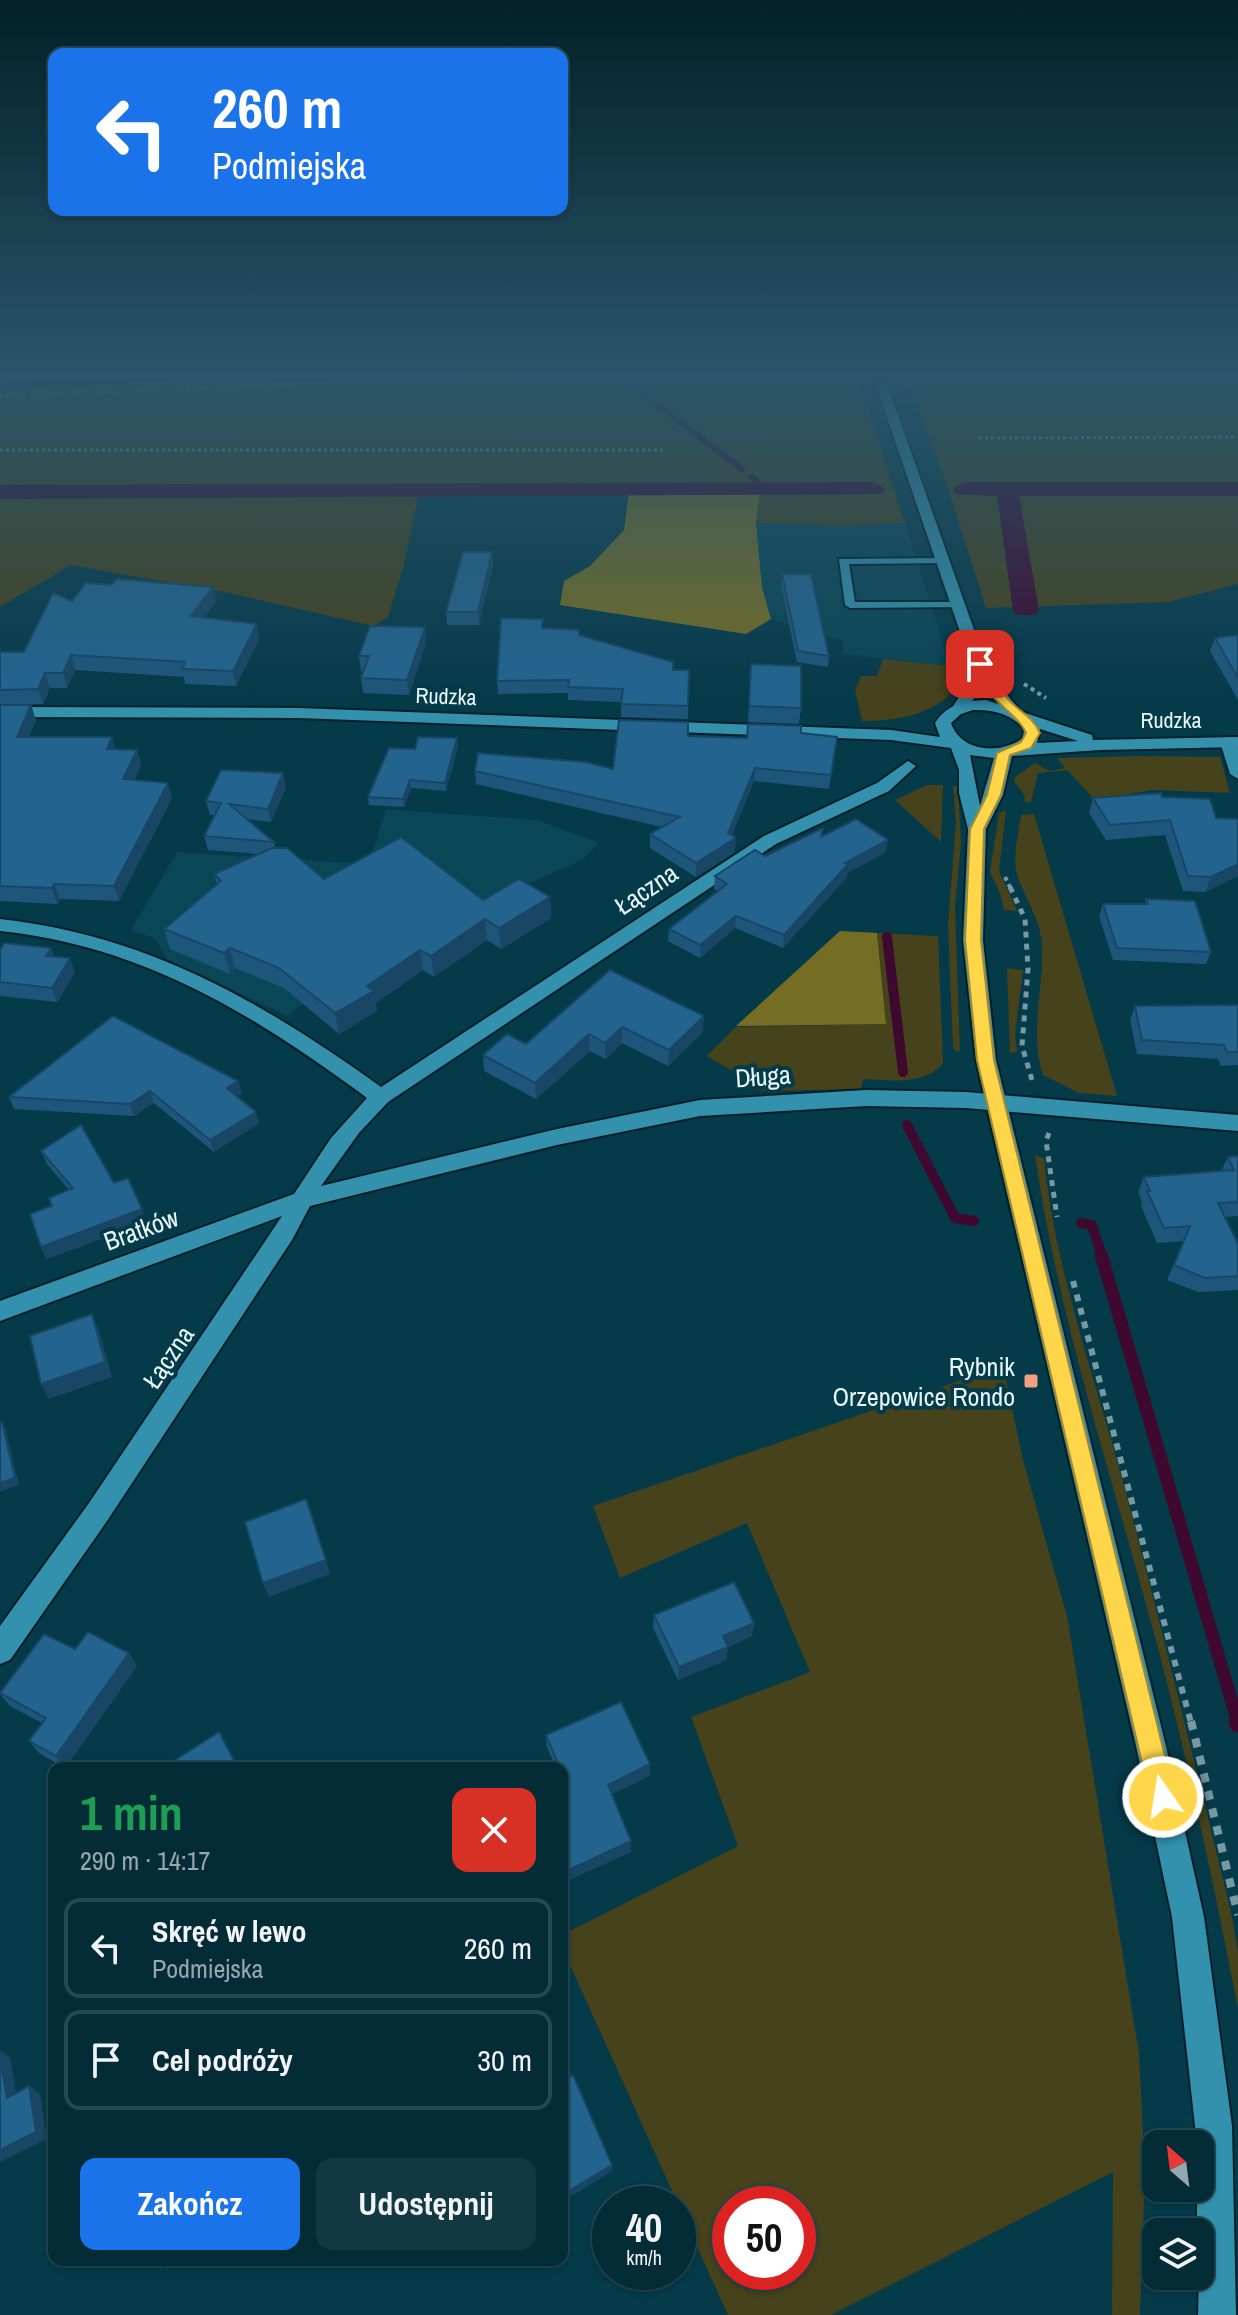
<!DOCTYPE html>
<html lang="pl">
<head>
<meta charset="utf-8">
<style>
	:root { --surface:#042c37; --page:#123842; --text:#f1f3f6; --muted:#97a7ad; --line:#254852; --accent:#1a73e8 }
	body { margin:0; font-family:"Archivo Narrow",sans-serif; background:var(--page); color:var(--text); height:100vh; display:flex; flex-direction:column; font-size:30px; white-space:nowrap }
	* { box-sizing:border-box; margin:0 }
	p { font-size:26px; color:var(--muted) }
	.icon { flex:none; width:44px; height:44px; fill:none; stroke:currentColor; stroke-width:2; stroke-linecap:round; stroke-linejoin:round }
	.map { position:relative; flex:1; overflow:hidden }
	.panel { position:absolute; left:48px; top:1762px; width:520px; height:504px; display:flex; flex-direction:column; background:var(--surface); border-radius:16px; box-shadow:0 2px 6px #0004,0 0 0 2px var(--line) }
	.panel>* { flex:none }
	.top-card { position:absolute; left:48px; top:48px; width:520px; height:168px; border-radius:16px; box-shadow:0 2px 6px #0004,0 0 0 2px var(--line); background:#1a73e8; color:#fff; overflow:hidden }
	.needle { width:52px; rotate:332deg }
	.buttons { position:absolute; left:1142px; top:2130px; display:grid; gap:16px }
	.buttons a { display:grid; place-items:center; width:72px; height:72px; border-radius:16px; background:var(--surface); box-shadow:0 2px 6px #0004,0 0 0 2px var(--line); font-size:40px }
	.speed { position:absolute; left:592px; top:2186px; display:flex; gap:16px; font-size:40px; font-weight:700; text-align:center }
	.speed>* { display:grid; place-content:center; width:104px; height:104px; border-radius:50%; background:var(--surface); box-shadow:0 2px 6px #0004,0 0 0 2px var(--line); line-height:1 }
	.speed small { font-size:20px; font-weight:400 }
	.speed .limit { border:12px solid #d22; background:#fff; color:#111 }
	.pin { position:absolute; display:grid; place-items:center; width:68px; height:68px; color:#fff; margin:-34px; border-radius:16px; box-shadow:0 4px 12px #0006 }
	.me { position:absolute; width:88px; margin:-44px; rotate:347deg; stroke-linejoin:round; filter:drop-shadow(0 0 6px #0008) }
	.turn { display:flex; align-items:center; gap:28px; height:168px; padding:0 32px; font-size:36px }
	.turn .icon { width:104px; height:104px; stroke-width:2.5 }
	.turn b { display:block; font-size:56px; line-height:68px }
	.round { display:grid; place-items:center; flex:none; width:84px; height:84px; border-radius:16px; background:var(--page) }
	.head { display:flex; align-items:center; justify-content:space-between; height:136px; padding:0 32px }
	h1 { font-size:48px; font-weight:700; line-height:60px; color:#1e9e55 }
	.button { display:flex; gap:16px; margin-top:auto; padding:16px 32px }
	.button a { flex:1; height:92px; border-radius:16px; background:var(--accent); color:#fff; font-size:32px; font-weight:700; line-height:92px; text-align:center }
	.button a+a { background:var(--page); color:var(--text) }
	ul { padding:0; list-style:none }
	li { display:flex; align-items:center; gap:24px; height:100px; margin:0 16px 12px; padding:0 16px; border:4px solid var(--line); border-radius:16px }
	li div { flex:1 }
	li b { display:block; font-size:30px }
	li em { font-style:normal }
	.map>svg:first-child { display:block }
	.built { fill:#094656 }
	.green { fill:#46421c; fill-rule:evenodd }
	.forest { fill:#766d24 }
	.lines { fill:none; stroke-linecap:round; stroke-linejoin:round }
	.stream-far3 { stroke:#3f092f; stroke-width:6 }
	.stream-far2 { stroke:#3f092f; stroke-width:10 }
	.stream-far1 { stroke:#3f092f; stroke-width:13 }
	.stream { stroke:#3f092f; stroke-width:17 }
	.canal { fill:#3f092f; fill-rule:evenodd }
	.service-casing { stroke:#032029; stroke-width:4 }
	.minor-casing { stroke:#032029; stroke-width:4 }
	.tertiary-casing { stroke:#032029; stroke-width:4 }
	.secondary-casing { stroke:#032029; stroke-width:4 }
	.path-far4 { stroke:#7799a4; stroke-width:3; stroke-dasharray:3 3; stroke-linecap:butt }
	.path-far3 { stroke:#7799a4; stroke-width:4; stroke-dasharray:4 4; stroke-linecap:butt }
	.path-far2 { stroke:#7799a4; stroke-width:5; stroke-dasharray:6 6; stroke-linecap:butt }
	.path-far1 { stroke:#7799a4; stroke-width:6; stroke-dasharray:7 7; stroke-linecap:butt }
	.path { stroke:#7799a4; stroke-width:8; stroke-dasharray:9 9; stroke-linecap:butt }
	.service { fill:#3491ad; fill-rule:evenodd }
	.minor { fill:#3491ad; fill-rule:evenodd }
	.tertiary { fill:#3491ad; fill-rule:evenodd }
	.secondary { fill:#3491ad; fill-rule:evenodd }
	.wall { fill:#1e567b }
	.shaded-wall { fill:#184664 }
	.building { fill:#23648f; stroke:#184664; stroke-width:2 }
	.route { fill:#ffd54a; stroke:#a68a30; stroke-width:2 }
	.poi-dot { fill:#f2a080; stroke:#053a49; stroke-width:3 }
	.labels { text-anchor:middle; dominant-baseline:central; stroke-width:8; stroke-linejoin:round; paint-order:stroke }
	.far-street-label { font-size:22px; fill:#e7f7fd; stroke:#053a49 }
	.street-label { font-size:26px; fill:#e7f7fd; stroke:#053a49 }
	.poi-label { font-size:26px; fill:#e7f7fd; stroke:#053a49; text-anchor:end }
</style>
</head>
<body>
<div class="map">
<svg width="1238" height="2315" viewBox="0 0 1238 2315">
	<rect width="100%" height="100%" fill="#053a49"/>
	<g class="built">
		<polygon points="756,523 841,526 905,523 950,666 843,654 843,641 771,619 762,587"/>
		<polygon points="386,809 538,820 599,843 582,860 530,883 401,955 328,984 287,1016 167,959 155,939 131,930 177,852 369,864"/>
	</g>
	<g class="green">
		<polygon points="0,373 856,373 905,523 841,526 756,523 760,491 419,494 403,568 388,617 374,626 229,593 71,565 0,607"/>
		<polygon points="905,373 1238,373 1238,584 1168,602 986,608 947,485"/>
		<path d="M883,659L950,666L957,686C938,715 894,721 862,721L855,690L861,676H877Z"/>
		<polygon points="1142,756 1220,757 1230,793 1152,790 1095,800 1067,770 1038,773 1031,802 1024,802 1025,796 1014,781 1015,777 1035,763 1049,771 1065,768 1057,758"/>
		<polygon points="927,785 943,785 941,842 895,800"/>
		<polygon points="953,786 958,786 961,844 955,905 960,1051 957,1052 953,1048 948,925 956,823"/>
		<polygon points="1006,810 999,871 1017,911 1004,910 1000,893 990,872 999,813"/>
		<path d="M1034,814L1117,1096L1079,1093L1043,1075C1029,1034 1044,989 1042,946C1041,920 1026,901 1018,877C1011,860 1019,833 1021,815Z"/>
		<path d="M877,933L938,936L943,1063C925,1086 890,1080 863,1079L861,1089L762,1091L744,1087L749,1085L741,1076L707,1056L736,1027L886,1024Z"/>
		<polygon points="1007,968 1023,970 1015,1035 1017,1052 1010,1053"/>
		<path d="M1035,1155L1044,1158C1055,1268 1094,1376 1123,1482C1161,1625 1196,1769 1231,1912L1238,1952V2009C1212,1875 1184,1740 1147,1608C1106,1458 1057,1309 1035,1155Z"/>
		<path d="M1003,1366L1023,1460L1067,1616L1139,2053L1145,2173L1140,2315H1112L1113,2172L831,2315H728L562,1947V1935L738,1846L691,1717L810,1672L747,1523L620,1578L593,1506ZM730,2204H798V2272H730Z"/>
	</g>
	<g class="forest">
		<polygon points="760,491 756,523 762,587 771,619 746,634 560,605 564,581 590,566 624,530 629,492"/>
		<polygon points="840,931 877,933 886,1024 736,1026"/>
	</g>
	<g class="lines">
		<g class="stream-far3">
			<polyline points="0,386 266,373"/>
			<polyline points="634,387 742,469"/>
			<polyline points="752,477 766,490"/>
		</g>
		<g class="stream-far2">
			<polyline points="887,937 903,1072"/>
			<polyline points="907,1125 955,1218 974,1221"/>
			<polyline points="1081,1223 1092,1225 1102,1256"/>
		</g>
		<polyline class="stream-far1" points="1101,1254 1238,1723"/>
		<polyline class="stream" points="1237,1721 1238,1724"/>
		<g class="canal">
			<polygon points="874,482 885,489 882,494 0,499 0,485"/>
			<polygon points="964,482 1238,482 1238,496 1019,496 1039,610 1035,615 1017,615 1013,610 997,496 956,494 953,489"/>
		</g>
		<g class="service-casing">
			<polygon id="service" points="948,558 948,562 944,563 849,564 855,602 960,602 965,605 964,607 850,608 845,605 839,559"/>
		</g>
		<g class="minor-casing">
			<g id="minor">
				<polygon points="1228,737 1234,739 1238,748 1238,779 1230,774 1220,742"/>
				<path d="M908,761L916,766L889,791L776,844L388,1102L359,1133L321,1186L557,1129L700,1100L866,1090L966,1092L1238,1115V1131L966,1108L866,1106L700,1116L557,1145L310,1206L292,1240L107,1521L10,1660L0,1664V1626L89,1503L282,1216L0,1321V1301L294,1194L331,1138L367,1098C253,1014 143,946 0,931V919C147,935 263,1002 381,1087L764,836L877,783Z"/>
			</g>
		</g>
		<g class="tertiary-casing">
			<polygon id="tertiary" points="872,373 883,373 989,672 1021,712 1019,715 1007,715 983,684 966,711 960,713 952,708 974,673"/>
		</g>
		<g class="secondary-casing">
			<path id="secondary" d="M986,700L1092,735L1093,740L1238,737V747L1100,750L1012,756L1003,795L986,829L983,940L996,1060L1166,1746L1204,1917L1232,2126L1236,2315H1198L1200,2232H1197V2188H1200V2144H1197L1172,1917L1136,1746L976,1060L963,940L968,829L959,793V770L951,748L891,740L298,718L0,717V707L298,708L891,730L940,737L935,723C947,704 964,701 986,700ZM973,710C993,709 1010,714 1024,728L1023,738C1000,755 961,752 951,723L961,714ZM1040,729L1078,741L1037,743ZM970,755L994,758L980,806Z"/>
		</g>
		<g class="path-far4">
			<polyline points="940,379 1238,379"/>
			<polyline points="0,380 130,373"/>
			<polyline points="0,396 427,378 707,373"/>
			<polyline points="979,438 1238,437"/>
			<polyline points="0,450 665,450"/>
		</g>
		<g class="path-far3">
			<polyline points="1024,684 1046,698"/>
			<polyline points="1005,877 1011,889"/>
		</g>
		<g class="path-far2">
			<polyline points="1010,887 1025,919 1028,969 1022,1046 1032,1080"/>
			<polyline points="1049,1133 1046,1141 1057,1217"/>
		</g>
		<polyline class="path-far1" points="1073,1281 1191,1723"/>
		<polyline class="path" points="1191,1721 1238,1915"/>
		<use href="#service" class="service"/>
		<use href="#minor" class="minor"/>
		<use href="#tertiary" class="tertiary"/>
		<use href="#secondary" class="secondary"/>
	</g>
	<g class="wall">
		<polygon points="492,552 493,565 479,625 447,625 446,612"/>
		<polygon points="782,574 829,656 828,667 797,662 781,585"/>
		<polygon points="111,585 213,587 216,601 204,618 259,639 236,686 185,684 184,677 75,670 67,688 50,688 43,704 0,705 0,652 24,652 72,601"/>
		<polygon points="543,629 579,630 580,635 673,670 689,670 688,719 621,717 621,702 568,700 568,693 498,694 497,681"/>
		<polygon points="1238,635 1238,700 1210,651 1215,638"/>
		<polygon points="426,643 409,695 363,693 361,678 363,671 361,671 359,656"/>
		<polygon points="751,664 801,708 799,724 748,722"/>
		<polygon points="0,705 31,705 36,720 29,737 112,737 115,749 137,750 141,765 134,780 172,798 119,901 60,899 57,904 0,901"/>
		<polygon points="801,733 837,737 829,789 754,781 732,835 735,852 696,877 650,848 650,834 662,827 476,784 475,771 613,769 688,736 747,738"/>
		<polygon points="457,738 458,746 446,791 411,788 404,807 369,805 368,797 415,749"/>
		<polygon points="286,787 271,822 247,819 274,842 275,848 324,879 483,900 550,897 551,918 501,949 487,940 434,977 423,970 376,1003 377,1011 339,1034 284,988 235,968 230,974 170,949 164,929 217,885 214,874 258,854 208,850 204,836 215,815 210,815 206,801"/>
		<polygon points="1162,797 1216,818 1238,819 1238,876 1205,892 1183,891 1165,835 1106,840 1089,813 1093,798"/>
		<polygon points="821,837 886,852 847,873 847,877 783,948 735,928 700,958 668,941 669,929 718,891 714,889 715,876 765,856"/>
		<polygon points="1146,899 1211,952 1206,964 1113,960 1099,916 1103,904 1145,904"/>
		<polygon points="51,948 54,957 75,972 57,1002 0,996 0,950"/>
		<polygon points="610,970 703,1032 668,1066 622,1043 606,1059 590,1051 536,1099 484,1071 483,1055 526,1044"/>
		<polygon points="1238,1005 1238,1065 1221,1066 1218,1059 1137,1054 1130,1020 1135,1006"/>
		<polygon points="238,1081 242,1093 237,1096 259,1123 214,1152 154,1103 134,1116 14,1109 9,1097"/>
		<polygon points="41,1151 142,1209 146,1222 47,1259 41,1247 52,1206 69,1190 47,1164"/>
		<polygon points="1238,1156 1238,1216 1225,1217 1238,1244 1238,1290 1198,1292 1167,1280 1184,1241 1157,1243 1141,1206 1142,1202 1138,1192 1144,1177 1221,1171 1228,1157"/>
		<polygon points="654,1615 754,1623 752,1636 728,1647 726,1660 678,1680 653,1628"/>
		<polygon points="75,1649 129,1653 137,1666 65,1768 39,1753 29,1741 42,1723 10,1706 0,1694"/>
		<polygon points="546,1735 650,1776 612,1794 631,1841 631,1852 562,1883 562,1785 563,1785 562,1768 556,1768 547,1747"/>
	</g>
	<g class="shaded-wall">
		<polygon points="492,552 493,565 479,625 478,612"/>
		<polygon points="213,587 216,601 195,631 191,616"/>
		<polygon points="257,624 259,639 236,686 233,671"/>
		<polygon points="425,627 426,643 409,695 407,680"/>
		<polygon points="71,655 75,670 67,688 63,673"/>
		<polygon points="45,673 50,688 43,704 38,689"/>
		<polygon points="31,705 36,720 23,752 17,737"/>
		<polygon points="112,737 116,752 107,749"/>
		<polygon points="457,738 458,746 446,791 445,783"/>
		<polygon points="137,750 141,765 127,794 123,779"/>
		<polygon points="755,768 754,781 729,842 736,838 735,852 696,877 696,863 728,833"/>
		<polygon points="283,773 286,787 271,822 268,809"/>
		<polygon points="410,780 411,788 404,807 403,799"/>
		<polygon points="168,783 172,798 119,901 114,886"/>
		<polygon points="888,840 886,852 847,873 847,877 783,948 784,935 845,863"/>
		<polygon points="1238,864 1238,876 1205,892 1211,877"/>
		<polygon points="54,884 60,899 57,904 52,888"/>
		<polygon points="550,897 551,918 501,949 499,928"/>
		<polygon points="736,916 735,928 700,958 700,945"/>
		<polygon points="485,919 487,940 434,977 431,956"/>
		<polygon points="51,948 56,962 46,956"/>
		<polygon points="230,948 235,968 230,974 224,953"/>
		<polygon points="420,950 423,970 376,1003 377,1011 339,1034 335,1013 367,986"/>
		<polygon points="70,958 75,972 57,1002 52,988"/>
		<polygon points="704,1016 703,1032 668,1066 669,1050"/>
		<polygon points="622,1027 622,1043 606,1059 605,1043"/>
		<polygon points="589,1034 590,1051 536,1099 535,1083"/>
		<polygon points="238,1081 242,1093 231,1100 227,1088"/>
		<polygon points="150,1091 154,1103 134,1116 130,1104"/>
		<polygon points="256,1112 259,1123 214,1152 210,1140"/>
		<polygon points="142,1209 146,1222 47,1259 41,1247"/>
		<polygon points="92,1314 99,1330 112,1377 49,1399 41,1384"/>
		<polygon points="2,1422 6,1430 19,1485 0,1492"/>
		<polygon points="326,1560 330,1574 269,1597 263,1583"/>
		<polygon points="754,1623 752,1636 728,1647 726,1660 678,1680 679,1667 723,1636"/>
		<polygon points="129,1653 137,1666 65,1768 56,1756"/>
		<polygon points="650,1764 650,1776 608,1796 608,1785"/>
		<polygon points="631,1841 631,1852 562,1883 562,1873"/>
		<polygon points="0,2050 10,2057 18,2105 7,2098 0,2058"/>
		<polygon points="29,2086 40,2094 47,2139 0,2162 0,2150"/>
		<polygon points="612,2165 612,2171 562,2202 562,2195"/>
		<polygon points="160,2260 177,2260 161,2269 151,2264"/>
	</g>
	<g class="building">
		<polygon points="463,552 492,552 478,612 446,612"/>
		<polygon points="782,574 811,574 829,656 798,651"/>
		<polygon points="117,579 213,587 191,616 257,624 233,671 182,669 185,662 71,655 63,673 45,673 38,689 0,690 0,652 24,652 53,593 72,601 86,583 111,585"/>
		<polygon points="501,618 543,619 542,628 579,630 579,635 673,662 673,670 689,670 688,706 621,704 623,689 568,687 569,680 497,681"/>
		<polygon points="370,626 425,627 407,680 361,678 369,656 359,656"/>
		<polygon points="1238,635 1238,678 1215,638"/>
		<polygon points="751,664 801,666 801,708 749,706"/>
		<polygon points="0,705 31,705 17,737 112,737 107,749 137,750 123,779 168,783 114,886 54,884 52,888 0,886"/>
		<polygon points="619,720 688,722 688,736 747,738 748,724 801,726 801,733 837,737 831,775 755,768 728,833 736,838 696,863 650,834 680,817 475,771 478,753 585,762 613,769"/>
		<polygon points="418,737 457,738 445,783 410,780 403,799 368,797 389,748 415,749"/>
		<polygon points="221,770 283,773 268,809 229,804 274,842 204,836 221,803 206,801"/>
		<polygon points="1161,793 1162,797 1210,799 1216,818 1238,819 1238,864 1211,877 1188,876 1170,820 1110,825 1093,798"/>
		<polygon points="856,819 888,840 845,863 848,864 784,935 736,916 700,945 669,929 727,884 715,876 755,850 765,856 823,828 821,837"/>
		<polygon points="401,837 483,900 519,879 550,897 499,928 485,919 431,956 420,950 367,986 374,991 335,1013 279,968 230,948 224,953 164,929 221,881 214,874 272,848 287,848 324,879"/>
		<polygon points="1146,899 1195,901 1211,952 1117,948 1103,904 1148,904"/>
		<polygon points="4,943 51,948 46,956 70,958 52,988 0,982 0,950"/>
		<polygon points="610,970 704,1016 669,1050 622,1027 605,1043 589,1034 535,1083 483,1055 507,1034 526,1044"/>
		<polygon points="1238,1005 1238,1052 1227,1052 1224,1045 1142,1040 1135,1006"/>
		<polygon points="113,1016 238,1081 227,1088 256,1112 210,1140 150,1091 130,1104 9,1097"/>
		<polygon points="81,1125 114,1183 128,1178 142,1209 41,1247 30,1214 52,1206 49,1198 73,1188 41,1151"/>
		<polygon points="1238,1156 1238,1202 1218,1203 1238,1244 1238,1276 1205,1278 1174,1265 1190,1226 1164,1228 1147,1191 1150,1191 1144,1177 1234,1170 1228,1157"/>
		<polygon points="92,1314 105,1362 41,1384 30,1336"/>
		<polygon points="2,1422 15,1478 0,1483 0,1423"/>
		<polygon points="306,1499 326,1560 263,1583 245,1522"/>
		<polygon points="734,1582 754,1623 723,1636 728,1647 679,1667 654,1615"/>
		<polygon points="88,1632 129,1653 56,1756 29,1741 46,1718 0,1693 44,1634 75,1649"/>
		<polygon points="621,1702 650,1764 608,1785 631,1841 562,1873 562,1785 566,1783 562,1773 562,1768 560,1768 546,1735"/>
		<polygon points="219,1732 238,1768 163,1768"/>
		<polygon points="0,2058 7,2098 29,2086 36,2132 0,2150"/>
		<polygon points="573,2075 612,2165 562,2195 562,2081"/>
		<polygon points="150,2260 160,2260 151,2264"/>
	</g>
	<linearGradient id="sky" x2="0" y2="1"><stop stop-color="#032028"/><stop offset="0.54" stop-color="#2a556a"/><stop offset="1" stop-color="#2a556a" stop-opacity="0"/></linearGradient>
	<rect width="1238" height="697" fill="url(#sky)"/>
	<path class="route" d="M976,661H985C991,675 998,689 1009,700C1020,712 1033,717 1040,733L1031,748L1010,755L1001,795L984,829L981,940L994,1060L1175,1797L1172,1806L1163,1809L1154,1806L1150,1797L977,1060L965,940L970,829L987,795L997,753L1021,742L1026,733C1017,711 970,689 976,661Z"/>
	<rect class="poi-dot" x="1023" y="1373" width="16" height="16" rx="4"/>
	<g class="labels">
		<g class="far-street-label">
			<text transform="translate(446 696) rotate(2)">Rudzka</text>
			<text x="1171" y="720">Rudzka</text>
		</g>
		<g class="street-label">
			<text transform="translate(646 889) rotate(-34)">Łączna</text>
			<text transform="translate(763 1076) rotate(-4)">Długa</text>
			<text transform="translate(141 1229) rotate(-20)">Bratków</text>
			<text transform="translate(168 1357) rotate(-56)">Łączna</text>
		</g>
		<g class="poi-label">
			<text x="1015" y="1366">Rybnik<tspan x="1015" dy="30">Orzepowice Rondo</tspan></text>
		</g>
	</g>
</svg>
<div class="buttons">
<a><svg class="needle" viewBox="-14 -14 28 28"><path d="M0-13l5 13h-10z" fill="#e53935"/><path d="M0 13l5-13h-10z" fill="#97a7ad"/></svg></a>
<a><svg class="icon" aria-label="layers" viewBox="0 0 24 24"><path d="M12 4l9 5-9 5-9-5zM3 14l9 5 9-5"/></svg></a>
</div>
<div class="speed"><div>40<small>km/h</small></div><div class="limit">50</div></div>
<div class="pin" style="left:980px;top:664px;background:#d93025"><svg class="icon" aria-label="arrive" viewBox="0 0 24 24"><path d="M6 21V4h12l-3 4 3 4H6"/></svg></div>
<svg class="me" style="left:1163px;top:1797px" viewBox="-20 -20 40 40"><circle r="17" fill="#ffd54a" stroke="#fff" stroke-width="3"/><path d="M0-11L8 9 0 5-8 9z" fill="#fff"/></svg>
<div class="top-card">
<div class="turn"><svg class="icon" aria-label="left" viewBox="0 0 24 24"><path d="M17 20v-9H6M10 6l-5 5 5 5"/></svg><div><b>260 m</b>Podmiejska</div></div>
</div>
<section class="panel">
<div class="head"><div><h1>1 min</h1><p>290 m · 14:17</p></div><a class="round" style="background:#d93025;color:#fff"><svg class="icon" aria-label="close" viewBox="0 0 24 24"><path d="M6 6l12 12M18 6L6 18"/></svg></a></div>
<ul>
<li><svg class="icon" aria-label="left" viewBox="0 0 24 24"><path d="M17 20v-9H6M10 6l-5 5 5 5"/></svg><div><b>Skręć w lewo</b><p>Podmiejska</p></div><em>260 m</em></li>
<li><svg class="icon" aria-label="arrive" viewBox="0 0 24 24"><path d="M6 21V4h12l-3 4 3 4H6"/></svg><div><b>Cel podróży</b></div><em>30 m</em></li>
</ul>
<div class="button"><a>Zakończ</a><a>Udostępnij</a></div>
</section>
</div>
</body>
</html>
